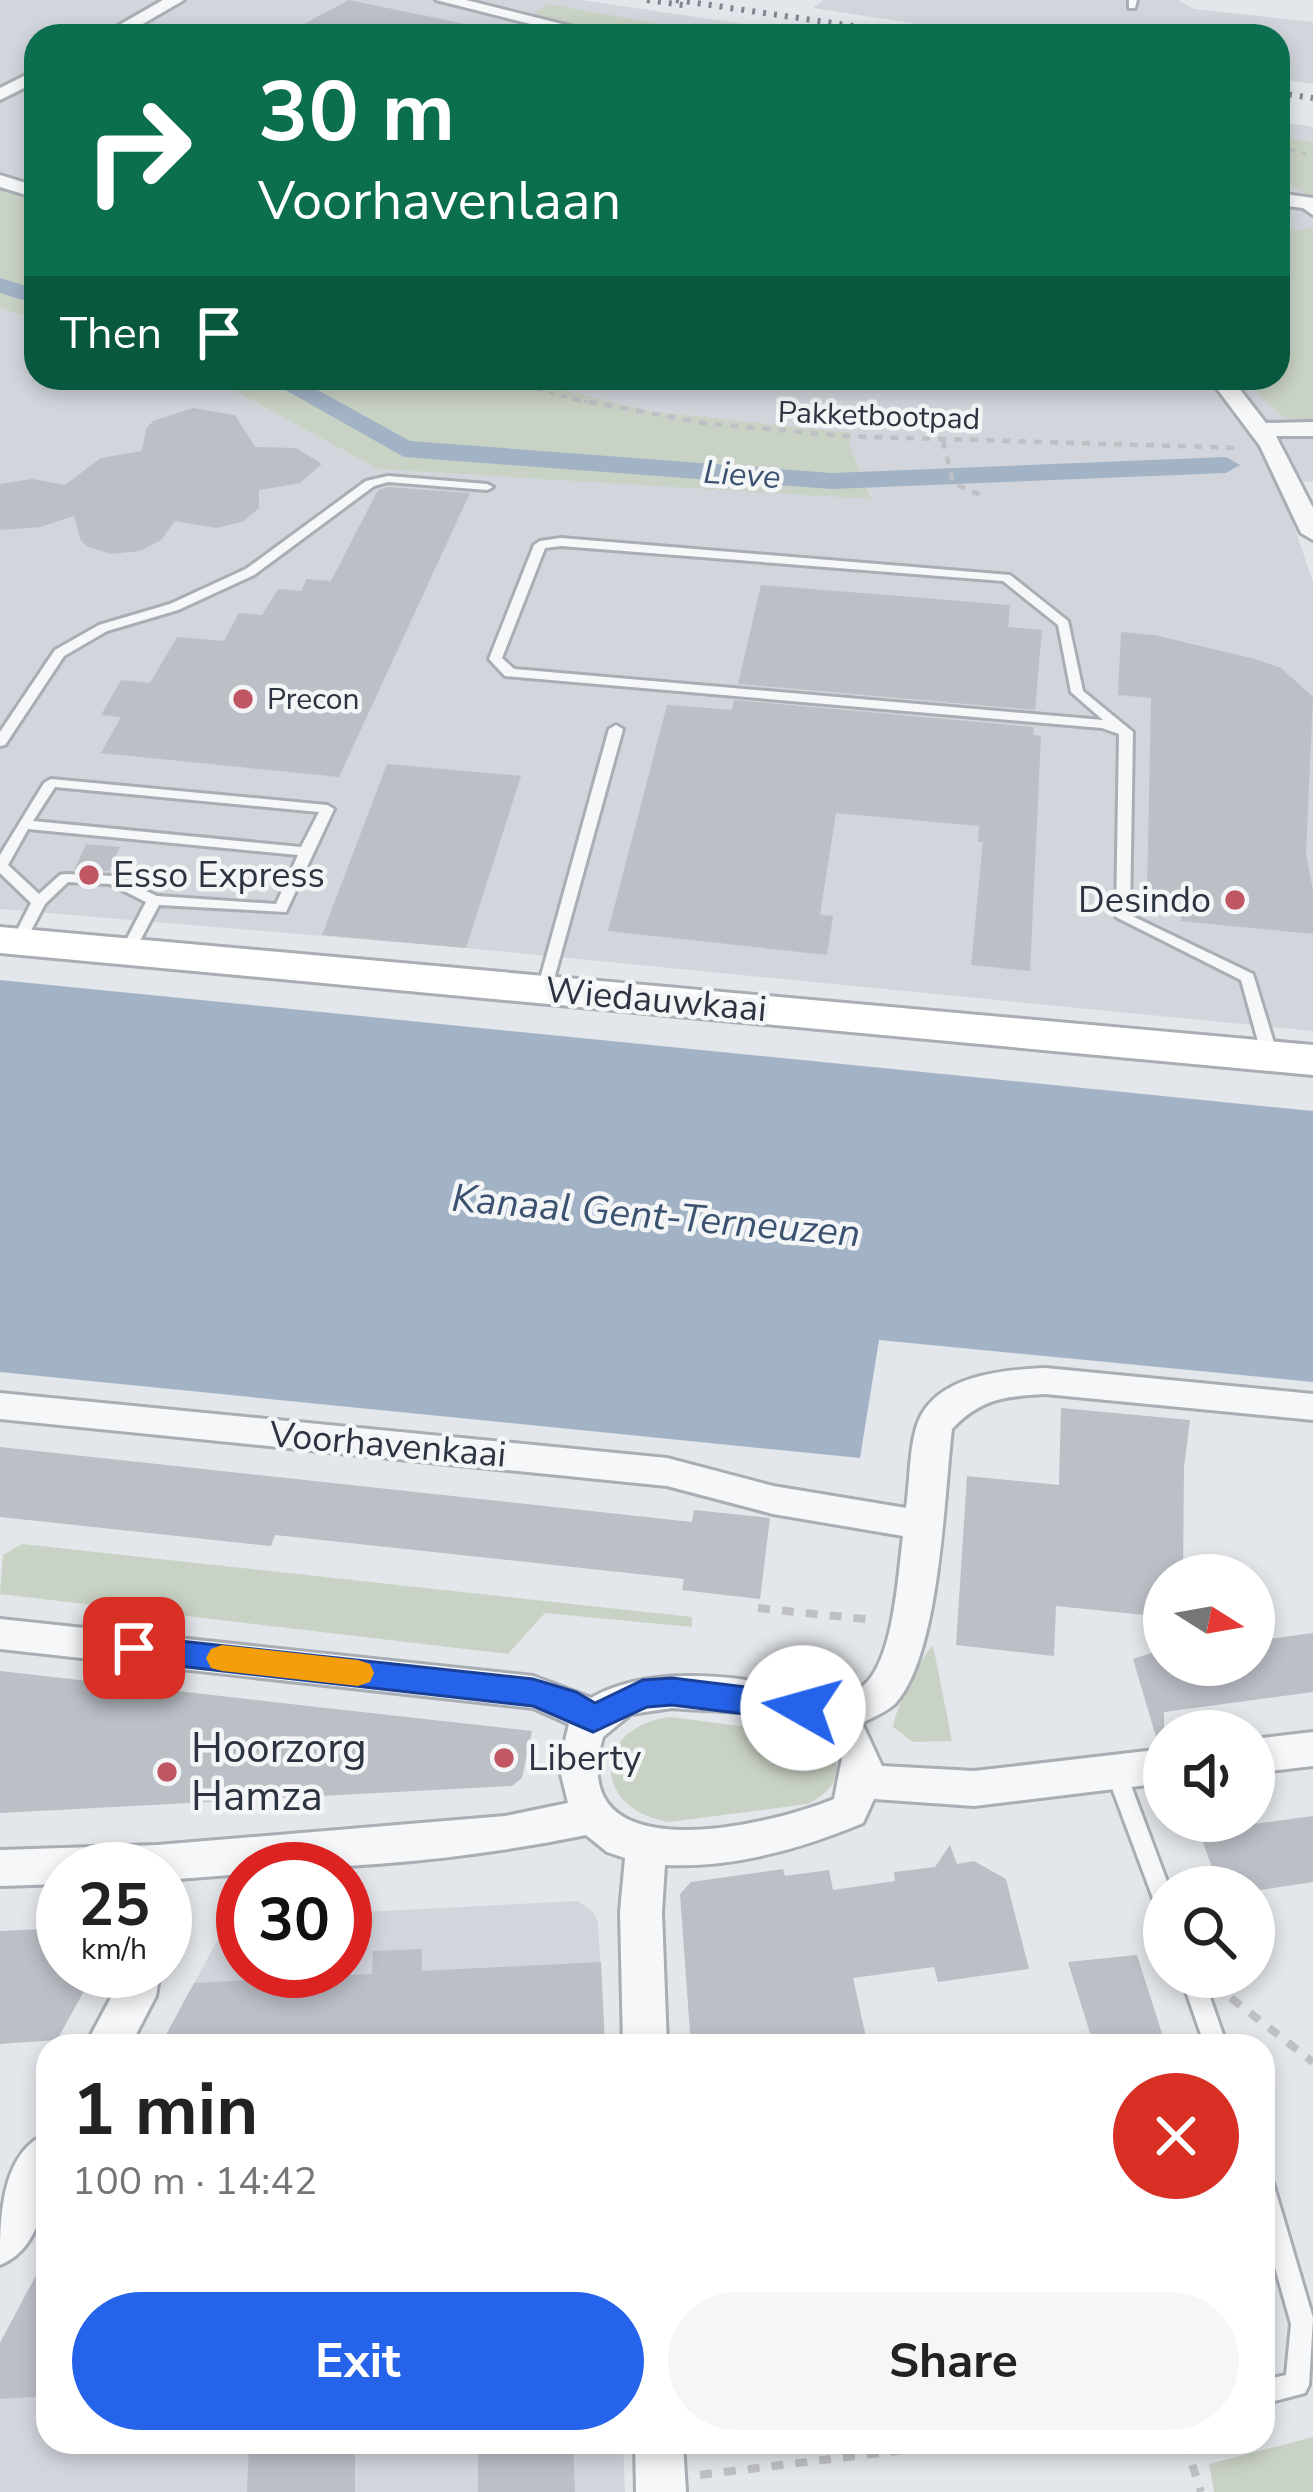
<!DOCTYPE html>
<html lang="en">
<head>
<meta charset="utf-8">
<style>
	:root { --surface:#fff; --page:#f6f6f6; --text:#222; --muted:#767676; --accent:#2563eb }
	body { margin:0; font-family:"Nunito Sans",sans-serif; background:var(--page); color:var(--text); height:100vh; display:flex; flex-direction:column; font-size:45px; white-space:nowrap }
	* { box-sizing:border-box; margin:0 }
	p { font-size:39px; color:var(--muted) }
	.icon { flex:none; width:66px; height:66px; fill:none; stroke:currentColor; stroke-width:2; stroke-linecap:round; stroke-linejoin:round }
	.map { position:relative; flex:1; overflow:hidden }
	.panel { position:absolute; left:36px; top:2034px; width:1239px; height:420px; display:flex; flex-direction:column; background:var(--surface); border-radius:36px; box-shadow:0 6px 18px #0003 }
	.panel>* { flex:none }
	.hud { position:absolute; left:24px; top:24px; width:1266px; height:366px; border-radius:36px; box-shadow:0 6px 18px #0003; background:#0b6e4f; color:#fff; overflow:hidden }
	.needle { width:78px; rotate:101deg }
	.tools { position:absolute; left:1143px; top:1554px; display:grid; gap:24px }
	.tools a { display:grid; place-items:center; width:132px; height:132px; border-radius:50%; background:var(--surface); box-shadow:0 6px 18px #0003; font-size:60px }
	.speed { position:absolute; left:36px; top:1842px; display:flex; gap:24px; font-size:60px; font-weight:700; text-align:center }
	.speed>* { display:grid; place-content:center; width:156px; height:156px; border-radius:50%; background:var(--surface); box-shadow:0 6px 18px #0003; line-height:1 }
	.speed small { font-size:30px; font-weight:400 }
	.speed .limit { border:18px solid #d22; background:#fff; color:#111 }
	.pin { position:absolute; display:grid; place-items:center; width:102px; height:102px; color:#fff; margin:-51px; border-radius:24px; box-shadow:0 6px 18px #0006 }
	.me { position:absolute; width:132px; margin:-66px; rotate:277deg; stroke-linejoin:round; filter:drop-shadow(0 0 9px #0008) }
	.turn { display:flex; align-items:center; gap:42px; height:252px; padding:0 36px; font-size:54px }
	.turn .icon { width:156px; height:156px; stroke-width:2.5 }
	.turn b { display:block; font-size:84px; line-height:102px }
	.then { display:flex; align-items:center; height:114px; padding:0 36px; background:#0003; gap:24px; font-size:45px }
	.round { display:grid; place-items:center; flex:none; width:126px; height:126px; border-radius:63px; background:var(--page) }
	.head { display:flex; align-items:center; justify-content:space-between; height:204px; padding:0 36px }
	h1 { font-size:72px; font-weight:700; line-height:90px }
	.cta { display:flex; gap:24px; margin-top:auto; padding:24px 36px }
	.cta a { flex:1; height:138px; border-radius:72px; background:var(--accent); color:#fff; font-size:48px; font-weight:700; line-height:138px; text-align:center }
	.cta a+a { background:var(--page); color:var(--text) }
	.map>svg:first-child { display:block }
	.built { fill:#d2d5dc }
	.green { fill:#c9d3c5 }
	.water { fill:#a2b3c6 }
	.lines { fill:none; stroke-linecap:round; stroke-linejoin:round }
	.canal { fill:#a2b3c6; fill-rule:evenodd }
	.building { fill:#bbbfc6 }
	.service-casing { stroke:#a9adb4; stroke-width:6 }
	.minor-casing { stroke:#a9adb4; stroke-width:6 }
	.secondary-casing { stroke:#a9adb4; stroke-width:6 }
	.path-far2 { stroke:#bec0c5; stroke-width:3; stroke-dasharray:6 6; stroke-linecap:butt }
	.path-far1 { stroke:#bec0c5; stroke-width:4.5; stroke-dasharray:8 8; stroke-linecap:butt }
	.path { stroke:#bec0c5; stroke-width:8; stroke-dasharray:12 12; stroke-linecap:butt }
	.service { fill:#f6f7f9; fill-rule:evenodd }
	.minor { fill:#f6f7f9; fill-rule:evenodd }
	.secondary { fill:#fff; fill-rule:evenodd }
	.rail { stroke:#7e8692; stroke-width:6; stroke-dasharray:3 8; stroke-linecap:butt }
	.route { fill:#2563eb; stroke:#184099; stroke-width:3 }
	.slow { fill:#f59e0b }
	.poi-dot { fill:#c15665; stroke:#f3f5f7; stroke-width:4.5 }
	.labels { text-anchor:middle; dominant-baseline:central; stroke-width:9; stroke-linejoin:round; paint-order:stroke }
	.far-street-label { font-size:30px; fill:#2d3441; stroke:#f3f5f7 }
	.far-poi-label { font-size:30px; fill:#2d3441; stroke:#f3f5f7; text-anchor:start }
	.far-water-label { font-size:33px; font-style:italic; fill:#3b5270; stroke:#f3f5f7 }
	.poi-label { font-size:36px; fill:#2d3441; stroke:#f3f5f7; text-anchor:start }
	.street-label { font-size:36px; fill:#2d3441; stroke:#f3f5f7 }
	.water-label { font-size:39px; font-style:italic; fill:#3b5270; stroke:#f3f5f7 }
	.near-poi-label { font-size:42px; fill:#2d3441; stroke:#f3f5f7; text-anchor:start }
</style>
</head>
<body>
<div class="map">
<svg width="1313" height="2492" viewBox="0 0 1313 2492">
	<rect width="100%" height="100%" fill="#e3e6ea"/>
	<g class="built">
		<polygon points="0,0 581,0 824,36 36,36 36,197 0,186"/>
		<polygon points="823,0 1178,0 1194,9 1313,22 1313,84 1278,79 1278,36 995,36 813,8"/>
		<polygon points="1278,121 1313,127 1313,482 1278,479 1313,582 1313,1031 466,948 0,909 0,308 36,320 36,378 211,378 378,469 872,497 850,447 851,434 650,411 515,378 1278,378"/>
		<polygon points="578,1901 594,1913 598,1923 605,2046 160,2046 229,1919 243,1918 243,1971 345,1971 345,1913"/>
		<polygon points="48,2253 48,2442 623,2442 625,2492 0,2492 0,2343"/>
	</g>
	<g class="green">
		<polygon points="548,4 726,36 623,36 532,15"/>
		<polygon points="1278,136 1313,142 1313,197 1291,186 1278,190"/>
		<polygon points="0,186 36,197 36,320 0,308"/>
		<path d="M1278,226L1298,230L1313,227V422C1279,423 1267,403 1247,378H1278Z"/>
		<polygon points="211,378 515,378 650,411 851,433 850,447 872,499 378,469"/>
		<polygon points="22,1544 692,1617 692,1627 545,1613 508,1654 0,1594 3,1555"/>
		<path d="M933,1645L952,1741L913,1742L893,1727C896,1707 919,1660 933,1645Z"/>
		<path d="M671,1717L809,1735C847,1756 846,1784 808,1804L669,1822C590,1809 592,1726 671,1717Z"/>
		<polygon points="1313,2437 1313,2492 1214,2492 1209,2464"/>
	</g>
	<polygon class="water" points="0,980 1313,1111 1313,1382 879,1340 860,1458 0,1372"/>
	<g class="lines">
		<g class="canal">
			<polygon points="0,278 36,289 36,304 0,293"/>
			<polygon points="264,378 296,378 410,441 832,473 1226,457 1240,465 1226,473 832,489 404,457"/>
		</g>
	</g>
	<g class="building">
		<polygon points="349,0 465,24 464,36 281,36"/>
		<polygon points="193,408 235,415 255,447 296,448 322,464 300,483 259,490 259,508 244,521 217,528 175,521 161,540 140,551 111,554 88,547 81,541 74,516 40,527 0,530 0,484 32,479 65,485 101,458 142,451 146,429 153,421"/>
		<polygon points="388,487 470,493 339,777 101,753 121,717 101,715 121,680 150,683 177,637 224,641 239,613 262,615 278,589 301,591 307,579 331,581 378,490"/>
		<polygon points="761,585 1010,605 1008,627 1042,630 1035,710 738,684"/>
		<polygon points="1121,632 1154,635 1255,659 1281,668 1313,697 1306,853 1313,891 1313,934 1181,921 1182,898 1147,895 1151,698 1118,695"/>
		<polygon points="734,700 1034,727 1033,735 1041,736 1030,971 971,965 983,842 978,842 979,826 836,813 820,915 833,916 827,955 608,931 667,705 732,710"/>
		<polygon points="387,764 521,776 466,948 322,935"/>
		<polygon points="86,844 120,847 109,871 74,870"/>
		<polygon points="1061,1408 1190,1420 1184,1467 1183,1575 1164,1575 1164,1617 1056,1606 1054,1656 956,1645 967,1476 1059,1485"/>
		<polygon points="0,1447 692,1522 694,1510 770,1518 760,1599 682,1590 684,1579 275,1535 271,1546 0,1517"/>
		<polygon points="1313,1633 1313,1692 1164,1712 1164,1736 1156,1737 1133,1659 1164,1649 1164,1665 1254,1665 1254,1641"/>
		<polygon points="0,1671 317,1707 532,1731 522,1778 512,1786 0,1813"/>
		<polygon points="1313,1816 1313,1882 1254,1891 1254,1887 1219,1887 1199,1831"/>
		<polygon points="950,1845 957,1864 974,1861 1006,1879 1029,1969 938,1982 934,1967 853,1978 868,2046 691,2046 680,1894 691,1882 783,1869 785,1876 829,1870 833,1890 895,1881 894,1872 935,1867"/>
		<polygon points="63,1928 63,1971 95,1971 57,2040 0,2044 0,1931"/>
		<polygon points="422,1949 422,1971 601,1962 605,2046 160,2046 194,1983 372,1974 373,1951"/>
		<polygon points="1137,1955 1166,2046 1094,2046 1068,1962"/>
		<polygon points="48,2253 48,2396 0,2399 0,2343"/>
		<polygon points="249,2442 355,2442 355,2492 247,2492"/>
		<polygon points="478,2442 573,2442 575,2492 478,2492"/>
	</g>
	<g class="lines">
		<g class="service-casing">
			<g id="service">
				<polygon points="1129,0 1137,0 1135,8 1129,8"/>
				<polygon points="388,476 487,484 493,487 487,490 388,482 374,486 254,575 178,610 107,631 64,656 5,745 0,746 0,732 55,650 99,625 170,604 246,569 366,481"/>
				<path d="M561,538L1010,575L1068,621L1083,691L1133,732L1130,915L1253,974L1278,1056L1275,1060L1270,1061L1262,1056L1241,980L1116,917L1119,734L1102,728L505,676L489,659L534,545L540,541ZM561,546L1003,581L1058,625L1071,692L1103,720L514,669L502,658L545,548Z"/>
				<polygon points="616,725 623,729 551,990 544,995 539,993 537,990 609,729"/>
				<path d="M51,779L327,805L334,809L286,912L159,905L134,952L127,957L120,952L146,902L110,884L68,882L45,904L25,942L18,947L11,942L31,903L0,873V855L44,783ZM55,787L319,812L301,847L33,821ZM28,829L298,855L276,904L157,896L113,876L65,874L60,875L39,894L8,865Z"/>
				<polygon points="1116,1764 1123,1766 1126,1772 1169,1887 1164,1887 1164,1910 1157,1908 1154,1901 1106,1772 1109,1766"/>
				<polygon points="1181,1977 1203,1977 1227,2046 1205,2046"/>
				<polygon points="1263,2175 1271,2178 1274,2186 1313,2318 1309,2385 1305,2393 1263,2404 1263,2380 1286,2375 1291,2324 1263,2225"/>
			</g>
		</g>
		<g class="minor-casing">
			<g id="minor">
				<polygon points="163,0 184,0 122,36 100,36"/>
				<polygon points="436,0 466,0 610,36 578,36"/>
				<polygon points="36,70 36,82 0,100 0,88"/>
				<polygon points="0,175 36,186 36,198 0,187"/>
				<polygon points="1278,193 1313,198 1313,215 1303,208 1278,205"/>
				<polygon points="1209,378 1231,378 1266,423 1313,422 1313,436 1276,436 1313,508 1313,540 1301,533 1260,446"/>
				<path d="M1045,1368L1313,1394V1420L1045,1394C1005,1396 980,1399 952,1429C944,1496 940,1655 895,1704C886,1712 873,1717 862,1723L882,1766L974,1771L1164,1749V1783L974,1806L874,1799L863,1823C801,1849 733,1868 665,1865L662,1912L667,2046H623L620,1912L625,1858L607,1852L586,1835C474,1858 358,1869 243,1869V1874L165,1880V1869H63V1884L0,1886V1850L157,1845L505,1816L568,1803L559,1766L569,1724L533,1708L0,1649V1619L533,1676L591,1698C653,1662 767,1675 830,1703C841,1697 855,1692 864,1685C894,1659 898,1574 903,1536L773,1514L667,1486L0,1419V1393L667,1458L773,1486L906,1508C910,1482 909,1447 918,1422C937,1375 1003,1370 1045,1368ZM672,1708C724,1713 812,1705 842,1758L834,1799C769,1826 562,1875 603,1737L631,1714Z"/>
				<polygon points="1313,1732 1313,1766 1254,1773 1254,1739"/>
				<polygon points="118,1971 160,1971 156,1996 130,2046 85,2046 114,1992"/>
				<path d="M48,2133C48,2177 49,2245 0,2265C0,2220 0,2152 48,2133Z"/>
				<polygon points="635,2442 683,2442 686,2492 636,2492"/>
			</g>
		</g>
		<g class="secondary-casing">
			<polygon id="secondary" points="0,927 1313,1045 1313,1075 0,953"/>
		</g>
		<g class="path-far2">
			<polyline points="623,28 667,36"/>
			<polyline points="1278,146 1313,156"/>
			<polyline points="491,378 587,402"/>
		</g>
		<g class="path-far1">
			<polyline points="573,399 704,423 843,436 1242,448"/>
			<polyline points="943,441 953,483 985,497"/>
		</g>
		<g class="path">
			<polyline points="758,1608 874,1620"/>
			<polyline points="1231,1998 1313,2062"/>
			<polyline points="1185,2442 1201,2492"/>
			<polyline points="700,2475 970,2442"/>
		</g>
		<use href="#service" class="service"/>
		<use href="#minor" class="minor"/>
		<use href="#secondary" class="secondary"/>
		<g class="rail">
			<polyline points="647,0 689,6"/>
			<polyline points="676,0 921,36"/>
			<polyline points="1278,93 1313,98"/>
		</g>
	</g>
	<polygon class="route" points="134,1636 533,1679 576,1692 595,1703 643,1680 672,1678 803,1694 814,1698 819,1708 814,1717 803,1721 672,1705 647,1707 593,1732 533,1706 134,1661 122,1658 118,1648 122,1639"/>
	<polygon class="slow" points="222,1645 358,1660 370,1664 374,1673 370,1682 358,1686 222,1671 211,1668 206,1658 211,1649"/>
	<g class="poi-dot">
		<circle cx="243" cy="699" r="12"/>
		<circle cx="89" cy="875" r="12"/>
		<circle cx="1235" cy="900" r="12"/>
		<circle cx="504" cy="1758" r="12"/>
		<circle cx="167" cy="1772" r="12"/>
	</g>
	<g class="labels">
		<g class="far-street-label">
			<text transform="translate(879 416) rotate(2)">Pakketbootpad</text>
		</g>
		<g class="far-poi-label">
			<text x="267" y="699">Precon</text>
		</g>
		<g class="far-water-label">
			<text transform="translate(742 475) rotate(4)">Lieve</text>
		</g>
		<g class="poi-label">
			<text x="113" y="875">Esso Express</text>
			<text x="1211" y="900" text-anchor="end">Desindo</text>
			<text x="528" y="1758">Liberty</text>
		</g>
		<g class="street-label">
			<text transform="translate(656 1000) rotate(5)">Wiedauwkaai</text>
			<text transform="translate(388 1445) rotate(5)">Voorhavenkaai</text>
		</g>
		<g class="water-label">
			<text transform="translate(656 1216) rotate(5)">Kanaal Gent-Terneuzen</text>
		</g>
		<g class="near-poi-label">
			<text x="191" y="1748">Hoorzorg<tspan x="191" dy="48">Hamza</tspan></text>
		</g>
	</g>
</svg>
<div class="tools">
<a><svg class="needle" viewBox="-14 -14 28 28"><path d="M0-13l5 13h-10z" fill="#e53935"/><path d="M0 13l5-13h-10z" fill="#767676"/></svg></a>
<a><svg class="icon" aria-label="sound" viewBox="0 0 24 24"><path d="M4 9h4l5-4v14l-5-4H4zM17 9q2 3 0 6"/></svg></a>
<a><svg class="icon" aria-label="search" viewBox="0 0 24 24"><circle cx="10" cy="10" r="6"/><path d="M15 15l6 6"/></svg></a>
</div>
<div class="speed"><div>25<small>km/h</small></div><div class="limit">30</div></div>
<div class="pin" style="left:134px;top:1648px;background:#d93025"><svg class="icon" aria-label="arrive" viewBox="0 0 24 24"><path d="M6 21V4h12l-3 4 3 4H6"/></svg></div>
<svg class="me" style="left:803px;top:1708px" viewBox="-20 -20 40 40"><circle r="19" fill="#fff"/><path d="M0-13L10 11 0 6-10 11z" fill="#2563eb"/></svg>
<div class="hud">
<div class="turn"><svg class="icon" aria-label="right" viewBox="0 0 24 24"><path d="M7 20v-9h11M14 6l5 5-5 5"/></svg><div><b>30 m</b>Voorhavenlaan</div></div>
<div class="then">Then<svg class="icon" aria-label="arrive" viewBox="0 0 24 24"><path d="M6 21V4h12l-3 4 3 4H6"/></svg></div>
</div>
<section class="panel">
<div class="head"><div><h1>1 min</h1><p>100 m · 14:42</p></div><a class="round" style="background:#d93025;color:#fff"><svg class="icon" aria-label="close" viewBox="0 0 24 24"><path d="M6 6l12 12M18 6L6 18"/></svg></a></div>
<div class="cta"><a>Exit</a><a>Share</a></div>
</section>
</div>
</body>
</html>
